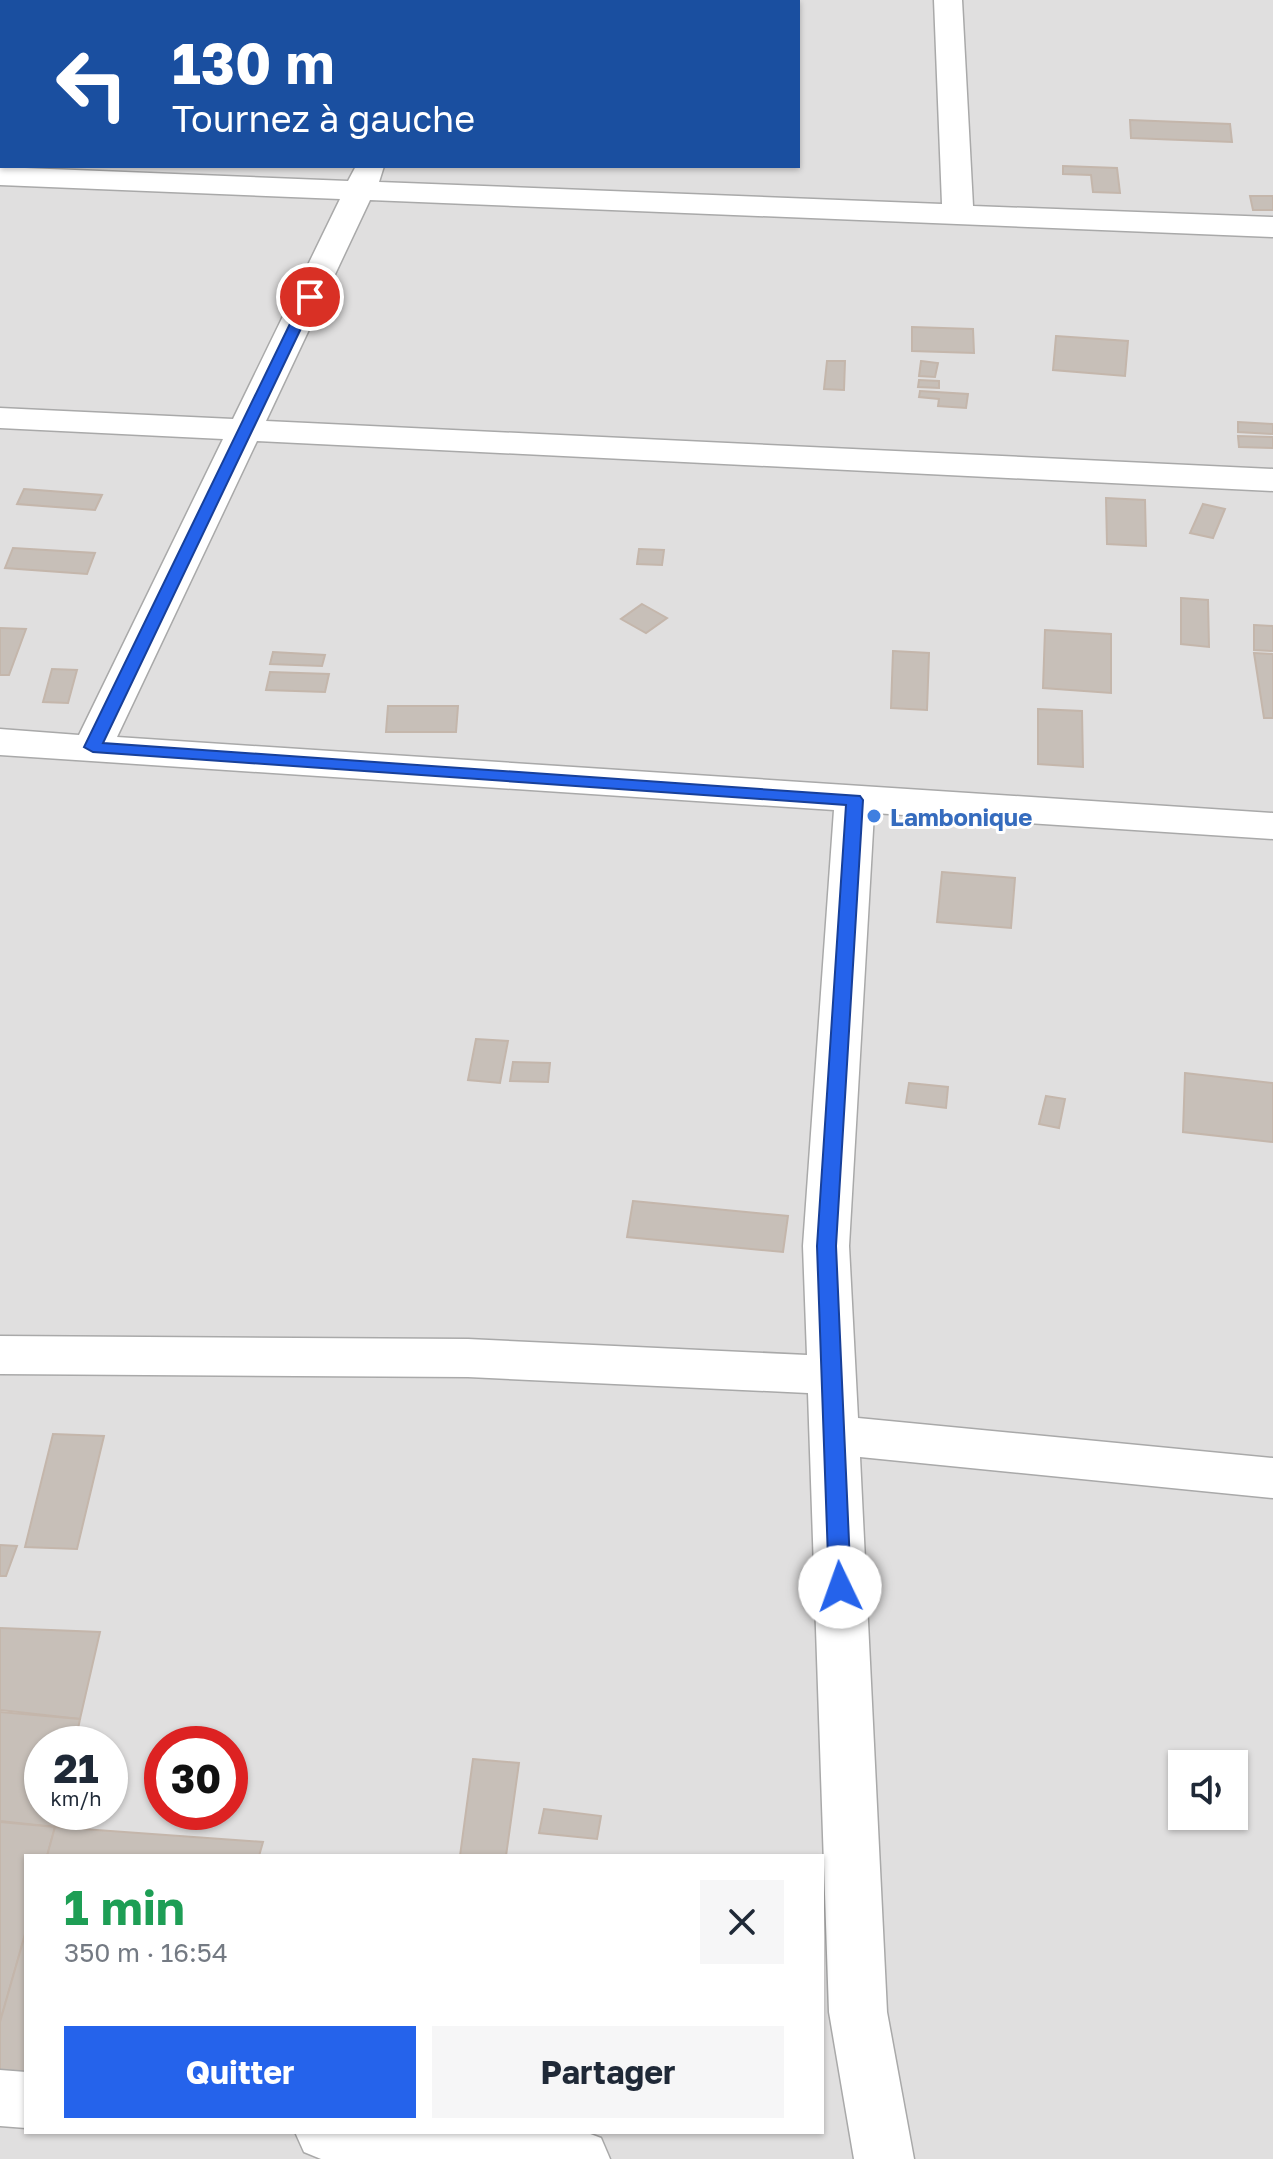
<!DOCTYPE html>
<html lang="fr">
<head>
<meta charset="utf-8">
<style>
	:root { --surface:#fff; --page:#f6f6f7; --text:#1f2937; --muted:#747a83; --accent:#2563eb }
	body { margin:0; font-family:"Golos Text",sans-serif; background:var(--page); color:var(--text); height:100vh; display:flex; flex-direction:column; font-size:30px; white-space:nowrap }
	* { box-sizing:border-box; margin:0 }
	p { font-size:26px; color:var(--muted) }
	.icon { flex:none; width:44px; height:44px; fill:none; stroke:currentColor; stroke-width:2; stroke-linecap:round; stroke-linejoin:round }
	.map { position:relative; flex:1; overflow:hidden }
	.sheet { position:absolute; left:24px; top:1854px; width:800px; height:280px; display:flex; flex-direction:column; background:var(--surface); border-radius:0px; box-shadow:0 2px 6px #0004 }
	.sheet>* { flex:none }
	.banner { position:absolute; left:0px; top:0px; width:800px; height:168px; box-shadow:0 2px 6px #0004; background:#1a4fa0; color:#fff; overflow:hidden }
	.tools { position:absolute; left:1168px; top:1750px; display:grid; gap:16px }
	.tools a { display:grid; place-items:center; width:80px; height:80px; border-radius:0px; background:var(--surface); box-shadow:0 2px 6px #0004; font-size:40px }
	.speed { position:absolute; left:24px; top:1726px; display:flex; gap:16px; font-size:40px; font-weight:700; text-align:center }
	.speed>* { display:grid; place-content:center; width:104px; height:104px; border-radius:50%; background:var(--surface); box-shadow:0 2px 6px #0004; line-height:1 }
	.speed small { font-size:20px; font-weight:400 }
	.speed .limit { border:12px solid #d22; background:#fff; color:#111 }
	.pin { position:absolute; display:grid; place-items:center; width:68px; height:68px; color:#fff; margin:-34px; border:4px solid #fff; border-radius:50%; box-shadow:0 2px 8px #0007 }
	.me { position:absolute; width:88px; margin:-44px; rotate:357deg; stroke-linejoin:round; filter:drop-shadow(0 0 6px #0008) }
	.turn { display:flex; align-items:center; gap:28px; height:168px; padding:0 40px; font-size:36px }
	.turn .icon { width:104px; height:104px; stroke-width:2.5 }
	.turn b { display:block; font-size:56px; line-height:68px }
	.round { display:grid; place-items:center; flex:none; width:84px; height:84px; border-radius:0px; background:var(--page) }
	.headline { display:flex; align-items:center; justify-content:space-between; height:136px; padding:0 40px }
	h1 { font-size:48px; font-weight:700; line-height:60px; color:#1e9e55 }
	.button { display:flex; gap:16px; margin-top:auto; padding:16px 40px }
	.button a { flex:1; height:92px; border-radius:0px; background:var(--accent); color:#fff; font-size:32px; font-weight:700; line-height:92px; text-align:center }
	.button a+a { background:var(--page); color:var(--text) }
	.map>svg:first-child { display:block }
	.residential { fill:#e0dfdf; fill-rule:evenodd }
	.building { fill:#c7bfb8; stroke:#c4b6ab; stroke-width:2 }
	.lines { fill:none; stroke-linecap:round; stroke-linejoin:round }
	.minor-casing { stroke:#a9a9a9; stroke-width:3 }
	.minor { fill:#fff; fill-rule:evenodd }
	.route { fill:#2563eb; stroke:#184099; stroke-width:2 }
	.shop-dot { fill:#3f7fe0; stroke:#fff; stroke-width:3 }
	.labels { text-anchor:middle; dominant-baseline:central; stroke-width:6; stroke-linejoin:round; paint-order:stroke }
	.shop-label { font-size:24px; font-weight:bold; fill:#366cbe; stroke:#fff; text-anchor:start }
</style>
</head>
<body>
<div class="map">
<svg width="1273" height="2159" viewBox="0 0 1273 2159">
	<rect width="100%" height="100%" fill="#f2efe9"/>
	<path class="residential" d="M0,0H1273V2159H0ZM2,2H798V166H2ZM42,1744H110V1812H42ZM162,1744H230V1812H162ZM1182,1764H1234V1816H1182ZM26,1856H822V2132H26Z"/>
	<g class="building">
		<polygon points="1130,120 1230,124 1232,142 1131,138"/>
		<polygon points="1063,166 1117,168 1120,193 1093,192 1091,175 1063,174"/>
		<polygon points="1250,196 1273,196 1273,210 1253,210"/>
		<polygon points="912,327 973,329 974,353 912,351"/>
		<polygon points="1056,336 1128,341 1125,376 1053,370"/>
		<polygon points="827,361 845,361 844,390 824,389"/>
		<polygon points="921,361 938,363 935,377 919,376"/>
		<polygon points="919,380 939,381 939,388 918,387"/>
		<polygon points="920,391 968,394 966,408 938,406 939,399 919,397"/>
		<polygon points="1238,422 1273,424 1273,434 1238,432"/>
		<polygon points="1238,436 1273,437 1273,448 1239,447"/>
		<polygon points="24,489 102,495 95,510 17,504"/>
		<polygon points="1106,498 1145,500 1146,546 1107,544"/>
		<polygon points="1203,504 1225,509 1213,538 1190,533"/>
		<polygon points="13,548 95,553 87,574 5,568"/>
		<polygon points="639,549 664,550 662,565 637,564"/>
		<polygon points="1181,598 1208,600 1209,647 1181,644"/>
		<polygon points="642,604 667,618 646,633 621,619"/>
		<polygon points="1254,625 1273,626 1273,651 1254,650"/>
		<polygon points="0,628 26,629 9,675 0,675"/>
		<polygon points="1045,630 1111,634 1111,693 1043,688"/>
		<polygon points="893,651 929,653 927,710 891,708"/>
		<polygon points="273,652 325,655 322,666 270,664"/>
		<polygon points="1254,653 1273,654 1273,718 1264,718"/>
		<polygon points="52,669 77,670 68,703 43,702"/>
		<polygon points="270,672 329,674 325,692 266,690"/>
		<polygon points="388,706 458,706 456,732 386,732"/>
		<polygon points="1038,709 1082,711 1083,767 1038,764"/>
		<polygon points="942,872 1015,878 1011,928 937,922"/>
		<polygon points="476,1039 508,1041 500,1083 468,1080"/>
		<polygon points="513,1062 550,1063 548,1082 510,1081"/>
		<polygon points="1185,1073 1273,1083 1273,1142 1183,1132"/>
		<polygon points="909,1083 948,1087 946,1108 906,1103"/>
		<polygon points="1046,1096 1065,1099 1059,1128 1039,1124"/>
		<polygon points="633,1201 788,1216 783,1252 627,1237"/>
		<polygon points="53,1434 104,1436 77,1549 25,1547"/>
		<polygon points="0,1545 17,1546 6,1576 0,1576"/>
		<polygon points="0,1628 100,1632 80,1719 0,1710"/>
		<polygon points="0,1712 80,1719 75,1744 42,1744 42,1812 59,1812 55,1827 0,1821"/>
		<polygon points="473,1759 519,1763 506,1856 460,1856"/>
		<polygon points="544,1809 601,1816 597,1839 539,1833"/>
		<polygon points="0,1822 55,1827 47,1856 26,1856 26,1931 0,2022"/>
		<polygon points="55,1827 263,1842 259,1856 47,1856"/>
		<polygon points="26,1931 26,2076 0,2072 0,2022"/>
	</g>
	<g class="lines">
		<g class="minor-casing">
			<g id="minor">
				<polygon points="934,0 962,0 973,206 1273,217 1273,237 370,200 266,421 1273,469 1273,491 257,441 117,737 1273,813 1273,839 874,813 849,1246 858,1418 1273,1458 1273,1498 860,1457 887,2012 914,2159 854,2159 829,2012 808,1393 468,1377 0,1374 0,1336 468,1339 807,1355 803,1246 834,810 0,755 0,729 79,735 223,439 0,428 0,408 233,419 340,199 0,185 0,167 348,181 356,166 384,166 379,182 942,204"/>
				<polygon points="2,43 2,64 0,65 0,44"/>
				<polygon points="0,2070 26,2072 26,2128 0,2126"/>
				<polygon points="295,2132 585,2132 601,2138 610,2159 321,2159 304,2152"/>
			</g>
		</g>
		<use href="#minor" class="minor"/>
	</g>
	<polygon class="route" points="310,293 316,297 103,743 860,796 863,800 836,1246 851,1587 848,1593 840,1596 832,1593 829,1587 817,1246 846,805 93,752 84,747 303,297"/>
	<circle class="shop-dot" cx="874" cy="816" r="8"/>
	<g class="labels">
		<g class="shop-label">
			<text x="890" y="816">Lambonique</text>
		</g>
	</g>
</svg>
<div class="tools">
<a><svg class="icon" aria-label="sound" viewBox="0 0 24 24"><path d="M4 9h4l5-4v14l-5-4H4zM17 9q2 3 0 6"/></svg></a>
</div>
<div class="speed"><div>21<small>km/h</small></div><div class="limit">30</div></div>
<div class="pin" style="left:310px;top:297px;background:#d93025"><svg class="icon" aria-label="arrive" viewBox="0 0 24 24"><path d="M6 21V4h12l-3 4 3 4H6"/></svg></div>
<svg class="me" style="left:840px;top:1587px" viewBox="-20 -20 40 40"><circle r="19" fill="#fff"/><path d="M0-13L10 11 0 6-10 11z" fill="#2563eb"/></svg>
<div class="banner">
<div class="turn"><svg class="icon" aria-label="left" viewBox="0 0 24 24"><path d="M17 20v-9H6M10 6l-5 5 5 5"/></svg><div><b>130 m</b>Tournez à gauche</div></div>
</div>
<section class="sheet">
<div class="headline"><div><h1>1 min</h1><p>350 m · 16:54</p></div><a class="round"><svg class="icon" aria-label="close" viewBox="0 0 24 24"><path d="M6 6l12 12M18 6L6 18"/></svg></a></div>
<div class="button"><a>Quitter</a><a>Partager</a></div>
</section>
</div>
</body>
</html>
